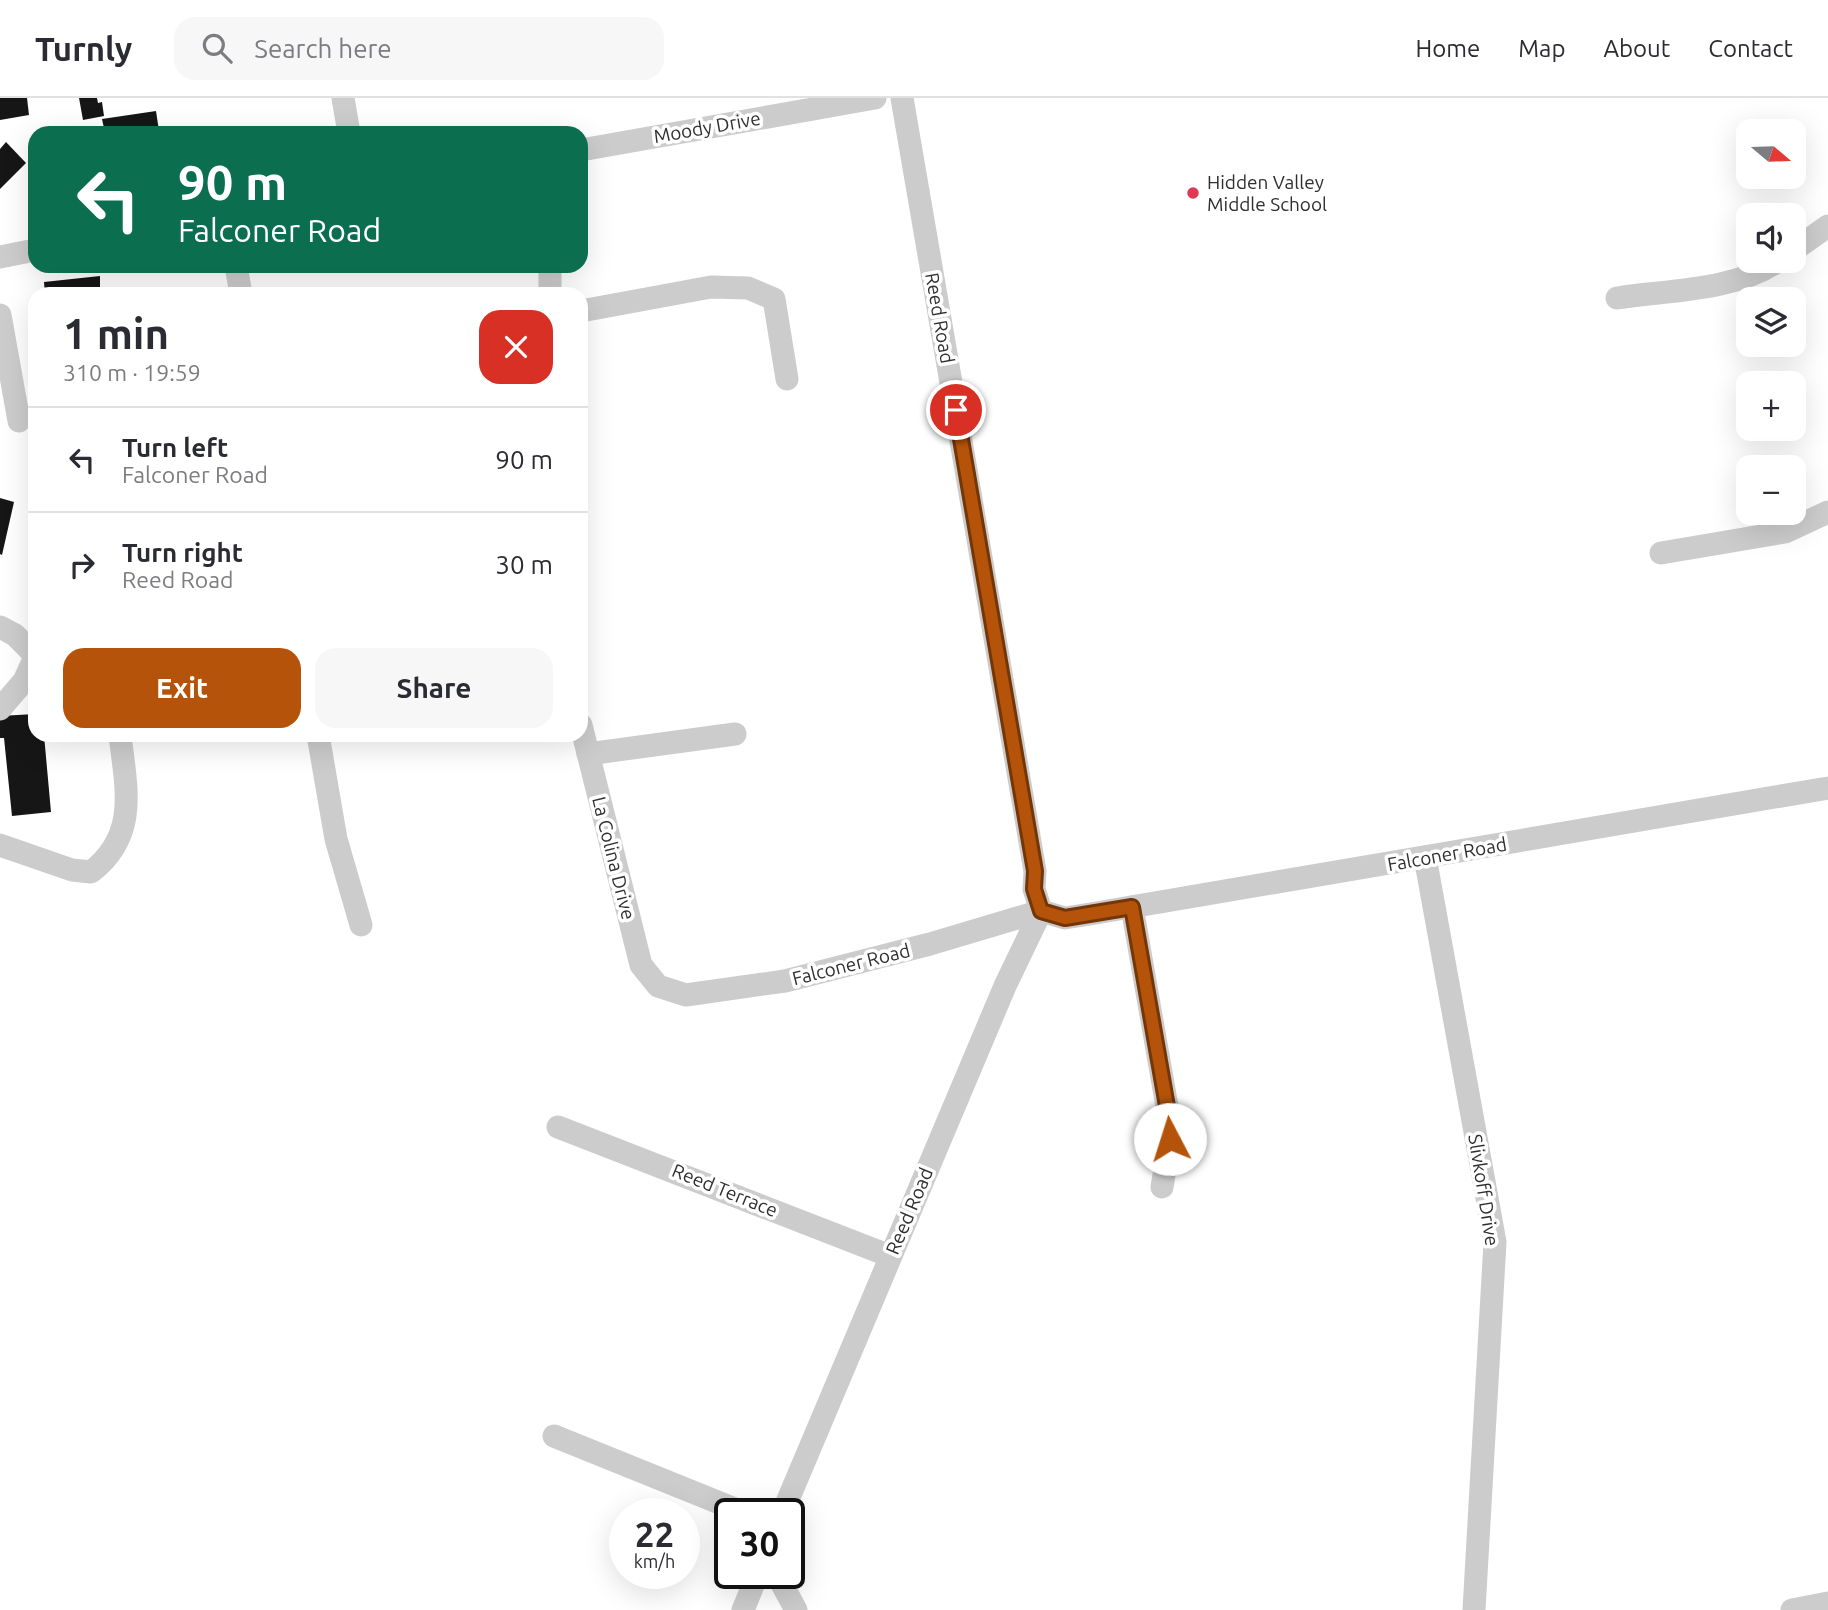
<!DOCTYPE html>
<html lang="en">
<head>
<meta charset="utf-8">
<style>
	:root { --surface:#fff; --page:#f7f7f7; --text:#2b2b33; --muted:#7c7c81; --line:#e1e1e2; --accent:#b45309 }
	body { margin:0; font-family:Ubuntu,sans-serif; background:var(--page); color:var(--text); height:100vh; display:flex; flex-direction:column; font-size:26px; white-space:nowrap }
	* { box-sizing:border-box; margin:0 }
	p { font-size:23px; color:var(--muted) }
	.icon { flex:none; width:38px; height:38px; fill:none; stroke:currentColor; stroke-width:2; stroke-linecap:round; stroke-linejoin:round }
	.map { position:relative; flex:1; overflow:hidden }
	.sheet { position:absolute; left:28px; top:189px; width:560px; height:455px; display:flex; flex-direction:column; background:var(--surface); border-radius:21px; box-shadow:0 7px 28px #0002 }
	.sheet>* { flex:none }
	.banner { position:absolute; left:28px; top:28px; width:560px; height:147px; border-radius:21px; box-shadow:0 7px 28px #0002; background:#0b6e4f; color:#fff; overflow:hidden }
	.needle { width:46px; rotate:109deg }
	.tools { position:absolute; left:1736px; top:21px; display:grid; gap:14px }
	.tools a { display:grid; place-items:center; width:70px; height:70px; border-radius:14px; background:var(--surface); box-shadow:0 7px 28px #0002; font-size:35px }
	.speed { position:absolute; left:609px; top:1400px; display:flex; gap:14px; font-size:35px; font-weight:700; text-align:center }
	.speed>* { display:grid; place-content:center; width:91px; height:91px; border-radius:50%; background:var(--surface); box-shadow:0 7px 28px #0002; line-height:1 }
	.speed small { font-size:18px; font-weight:400 }
	.speed .limit { border:4px solid #111; border-radius:10px; background:#fff; color:#111 }
	.pin { position:absolute; display:grid; place-items:center; width:60px; height:60px; color:#fff; margin:-30px; border:4px solid #fff; border-radius:50%; box-shadow:0 2px 7px #0007 }
	.me { position:absolute; width:77px; margin:-38px; rotate:355deg; stroke-linejoin:round; filter:drop-shadow(0 0 5px #0008) }
	.turn { display:flex; align-items:center; gap:24px; height:147px; padding:0 35px; font-size:32px }
	.turn .icon { width:91px; height:91px; stroke-width:2.5 }
	.turn b { display:block; font-size:49px; line-height:60px }
	.round { display:grid; place-items:center; flex:none; width:74px; height:74px; border-radius:21px; background:var(--page) }
	.headline { display:flex; align-items:center; justify-content:space-between; height:119px; padding:0 35px }
	h1 { font-size:42px; font-weight:700; line-height:52px }
	.action { display:flex; gap:14px; margin-top:auto; padding:14px 35px }
	.action a { flex:1; height:80px; border-radius:21px; background:var(--accent); color:#fff; font-size:28px; font-weight:700; line-height:80px; text-align:center }
	.action a+a { background:var(--page); color:var(--text) }
	ul { padding:0; list-style:none }
	li { display:flex; align-items:center; gap:21px; height:105px; padding:0 35px; border-top:2px solid var(--line) }
	li div { flex:1 }
	li b { display:block; font-size:26px }
	li em { font-style:normal }
	header { display:flex; align-items:center; gap:42px; box-sizing:border-box; height:98px; padding:0 35px; background:var(--surface); border-bottom:2px solid var(--line) }
	header strong { font-size:33px }
	nav { display:flex; gap:38px; margin-inline-start:auto; font-size:24px }
	.search { width:490px; height:63px; background:var(--page); display:flex; align-items:center; gap:18px; box-sizing:border-box; padding:0 24px; border-radius:21px; color:var(--muted); font-size:26px }
	.map>svg:first-child { display:block }
	.building { fill:#161616 }
	.lines { fill:none; stroke-linecap:round; stroke-linejoin:round }
	.minor { stroke:#ccc; stroke-width:23 }
	.route-casing { stroke:#753606; stroke-width:18 }
	.route { stroke:#b45309; stroke-width:12 }
	.poi-dot { fill:#df3853; stroke:#fff; stroke-width:2.5 }
	.labels { text-anchor:middle; dominant-baseline:central; stroke-width:7; stroke-linejoin:round; paint-order:stroke }
	.street-label { font-size:19px; fill:#2f2f2f; stroke:#fff }
	.poi-label { font-size:19px; fill:#2f2f2f; stroke:#fff; text-anchor:start }
</style>
</head>
<body>
<header>
<strong>Turnly</strong>
<div class="search"><svg class="icon" aria-label="search" viewBox="0 0 24 24"><circle cx="10" cy="10" r="6"/><path d="M15 15l6 6"/></svg>Search here</div>
<nav><a>Home</a><a>Map</a><a>About</a><a>Contact</a></nav>
</header>
<div class="map">
<svg width="1828" height="1512" viewBox="0 0 1828 1512">
	<rect width="100%" height="100%" fill="#fff"/>
	<g class="building">
		<polygon points="0,0 27,0 29,17 0,22"/>
		<polygon points="79,0 97,0 98,5 102,4 104,18 83,22"/>
		<polygon points="156,13 159,33 105,35 102,21"/>
		<polygon points="6,44 26,65 0,91 0,51"/>
		<polygon points="100,178 100,196 45,196 44,184"/>
		<polygon points="0,400 14,404 2,457 0,456"/>
		<polygon points="35,616 35,637 44,637 51,714 12,718 4,640 0,640 0,618"/>
	</g>
	<g class="lines">
		<g class="minor">
			<polyline points="343,0 349,35"/>
			<polyline points="902,0 1035,773 1034,791 1041,813 1065,820 1090,816 1828,690"/>
			<polyline points="581,52 875,0"/>
			<polyline points="1794,152 1828,128"/>
			<polyline points="0,159 35,152"/>
			<polyline points="236,168 241,196"/>
			<polyline points="550,168 550,196"/>
			<path d="M1617,200C1669,192 1734,193 1778,163"/>
			<polyline points="581,213 711,189 748,190 774,201 787,281"/>
			<polyline points="0,217 19,323"/>
			<polyline points="1661,455 1785,434 1828,414"/>
			<polyline points="0,529 15,537 35,557"/>
			<polyline points="0,611 24,583 35,559"/>
			<polyline points="581,627 641,867 658,888 686,897 785,883 930,846 1041,813"/>
			<polyline points="318,637 336,741 361,827"/>
			<polyline points="588,656 735,636"/>
			<path d="M0,747L72,772L91,774C139,737 126,690 120,637"/>
			<polyline points="1425,759 1495,1144 1474,1512"/>
			<polyline points="1132,809 1168,1014 1170,1041 1162,1089"/>
			<polyline points="558,1029 890,1158"/>
			<polyline points="554,1338 747,1416"/>
			<polyline points="782,1416 1005,888 1041,813"/>
			<polyline points="776,1475 796,1512"/>
			<polyline points="743,1512 758,1475"/>
			<polyline points="1792,1512 1828,1505"/>
		</g>
	</g>
	<g class="lines">
		<g class="route-casing">
			<polyline id="route" points="956,312 1035,773 1034,791 1041,813 1065,820 1132,809 1168,1014 1170,1041"/>
		</g>
		<use href="#route" class="route"/>
	</g>
	<circle class="poi-dot" cx="1193" cy="95" r="7"/>
	<g class="labels">
		<g class="street-label">
			<text transform="translate(707 29) rotate(-10)">Moody Drive</text>
			<text transform="translate(940 220) rotate(80)">Reed Road</text>
			<text transform="translate(1447 756) rotate(-10)">Falconer Road</text>
			<text transform="translate(614 760) rotate(76)">La Colina Drive</text>
			<text transform="translate(851 866) rotate(-14)">Falconer Road</text>
			<text transform="translate(725 1092) rotate(22)">Reed Terrace</text>
			<text transform="translate(1484 1092) rotate(81)">Slivkoff Drive</text>
			<text transform="translate(909 1113) rotate(-67)">Reed Road</text>
		</g>
		<g class="poi-label">
			<text x="1207" y="84">Hidden Valley<tspan x="1207" dy="22">Middle School</tspan></text>
		</g>
	</g>
</svg>
<div class="tools">
<a><svg class="needle" viewBox="-14 -14 28 28"><path d="M0-13l5 13h-10z" fill="#e53935"/><path d="M0 13l5-13h-10z" fill="#7c7c81"/></svg></a>
<a><svg class="icon" aria-label="sound" viewBox="0 0 24 24"><path d="M4 9h4l5-4v14l-5-4H4zM17 9q2 3 0 6"/></svg></a>
<a><svg class="icon" aria-label="layers" viewBox="0 0 24 24"><path d="M12 4l9 5-9 5-9-5zM3 14l9 5 9-5"/></svg></a>
<a>+</a>
<a>−</a>
</div>
<div class="speed"><div>22<small>km/h</small></div><div class="limit">30</div></div>
<div class="pin" style="left:956px;top:312px;background:#d93025"><svg class="icon" aria-label="arrive" viewBox="0 0 24 24"><path d="M6 21V4h12l-3 4 3 4H6"/></svg></div>
<svg class="me" style="left:1170px;top:1041px" viewBox="-20 -20 40 40"><circle r="19" fill="#fff"/><path d="M0-13L10 11 0 6-10 11z" fill="#b45309"/></svg>
<div class="banner">
<div class="turn"><svg class="icon" aria-label="left" viewBox="0 0 24 24"><path d="M17 20v-9H6M10 6l-5 5 5 5"/></svg><div><b>90 m</b>Falconer Road</div></div>
</div>
<section class="sheet">
<div class="headline"><div><h1>1 min</h1><p>310 m · 19:59</p></div><a class="round" style="background:#d93025;color:#fff"><svg class="icon" aria-label="close" viewBox="0 0 24 24"><path d="M6 6l12 12M18 6L6 18"/></svg></a></div>
<ul>
<li><svg class="icon" aria-label="left" viewBox="0 0 24 24"><path d="M17 20v-9H6M10 6l-5 5 5 5"/></svg><div><b>Turn left</b><p>Falconer Road</p></div><em>90 m</em></li>
<li><svg class="icon" aria-label="right" viewBox="0 0 24 24"><path d="M7 20v-9h11M14 6l5 5-5 5"/></svg><div><b>Turn right</b><p>Reed Road</p></div><em>30 m</em></li>
</ul>
<div class="action"><a>Exit</a><a>Share</a></div>
</section>
</div>
</body>
</html>
